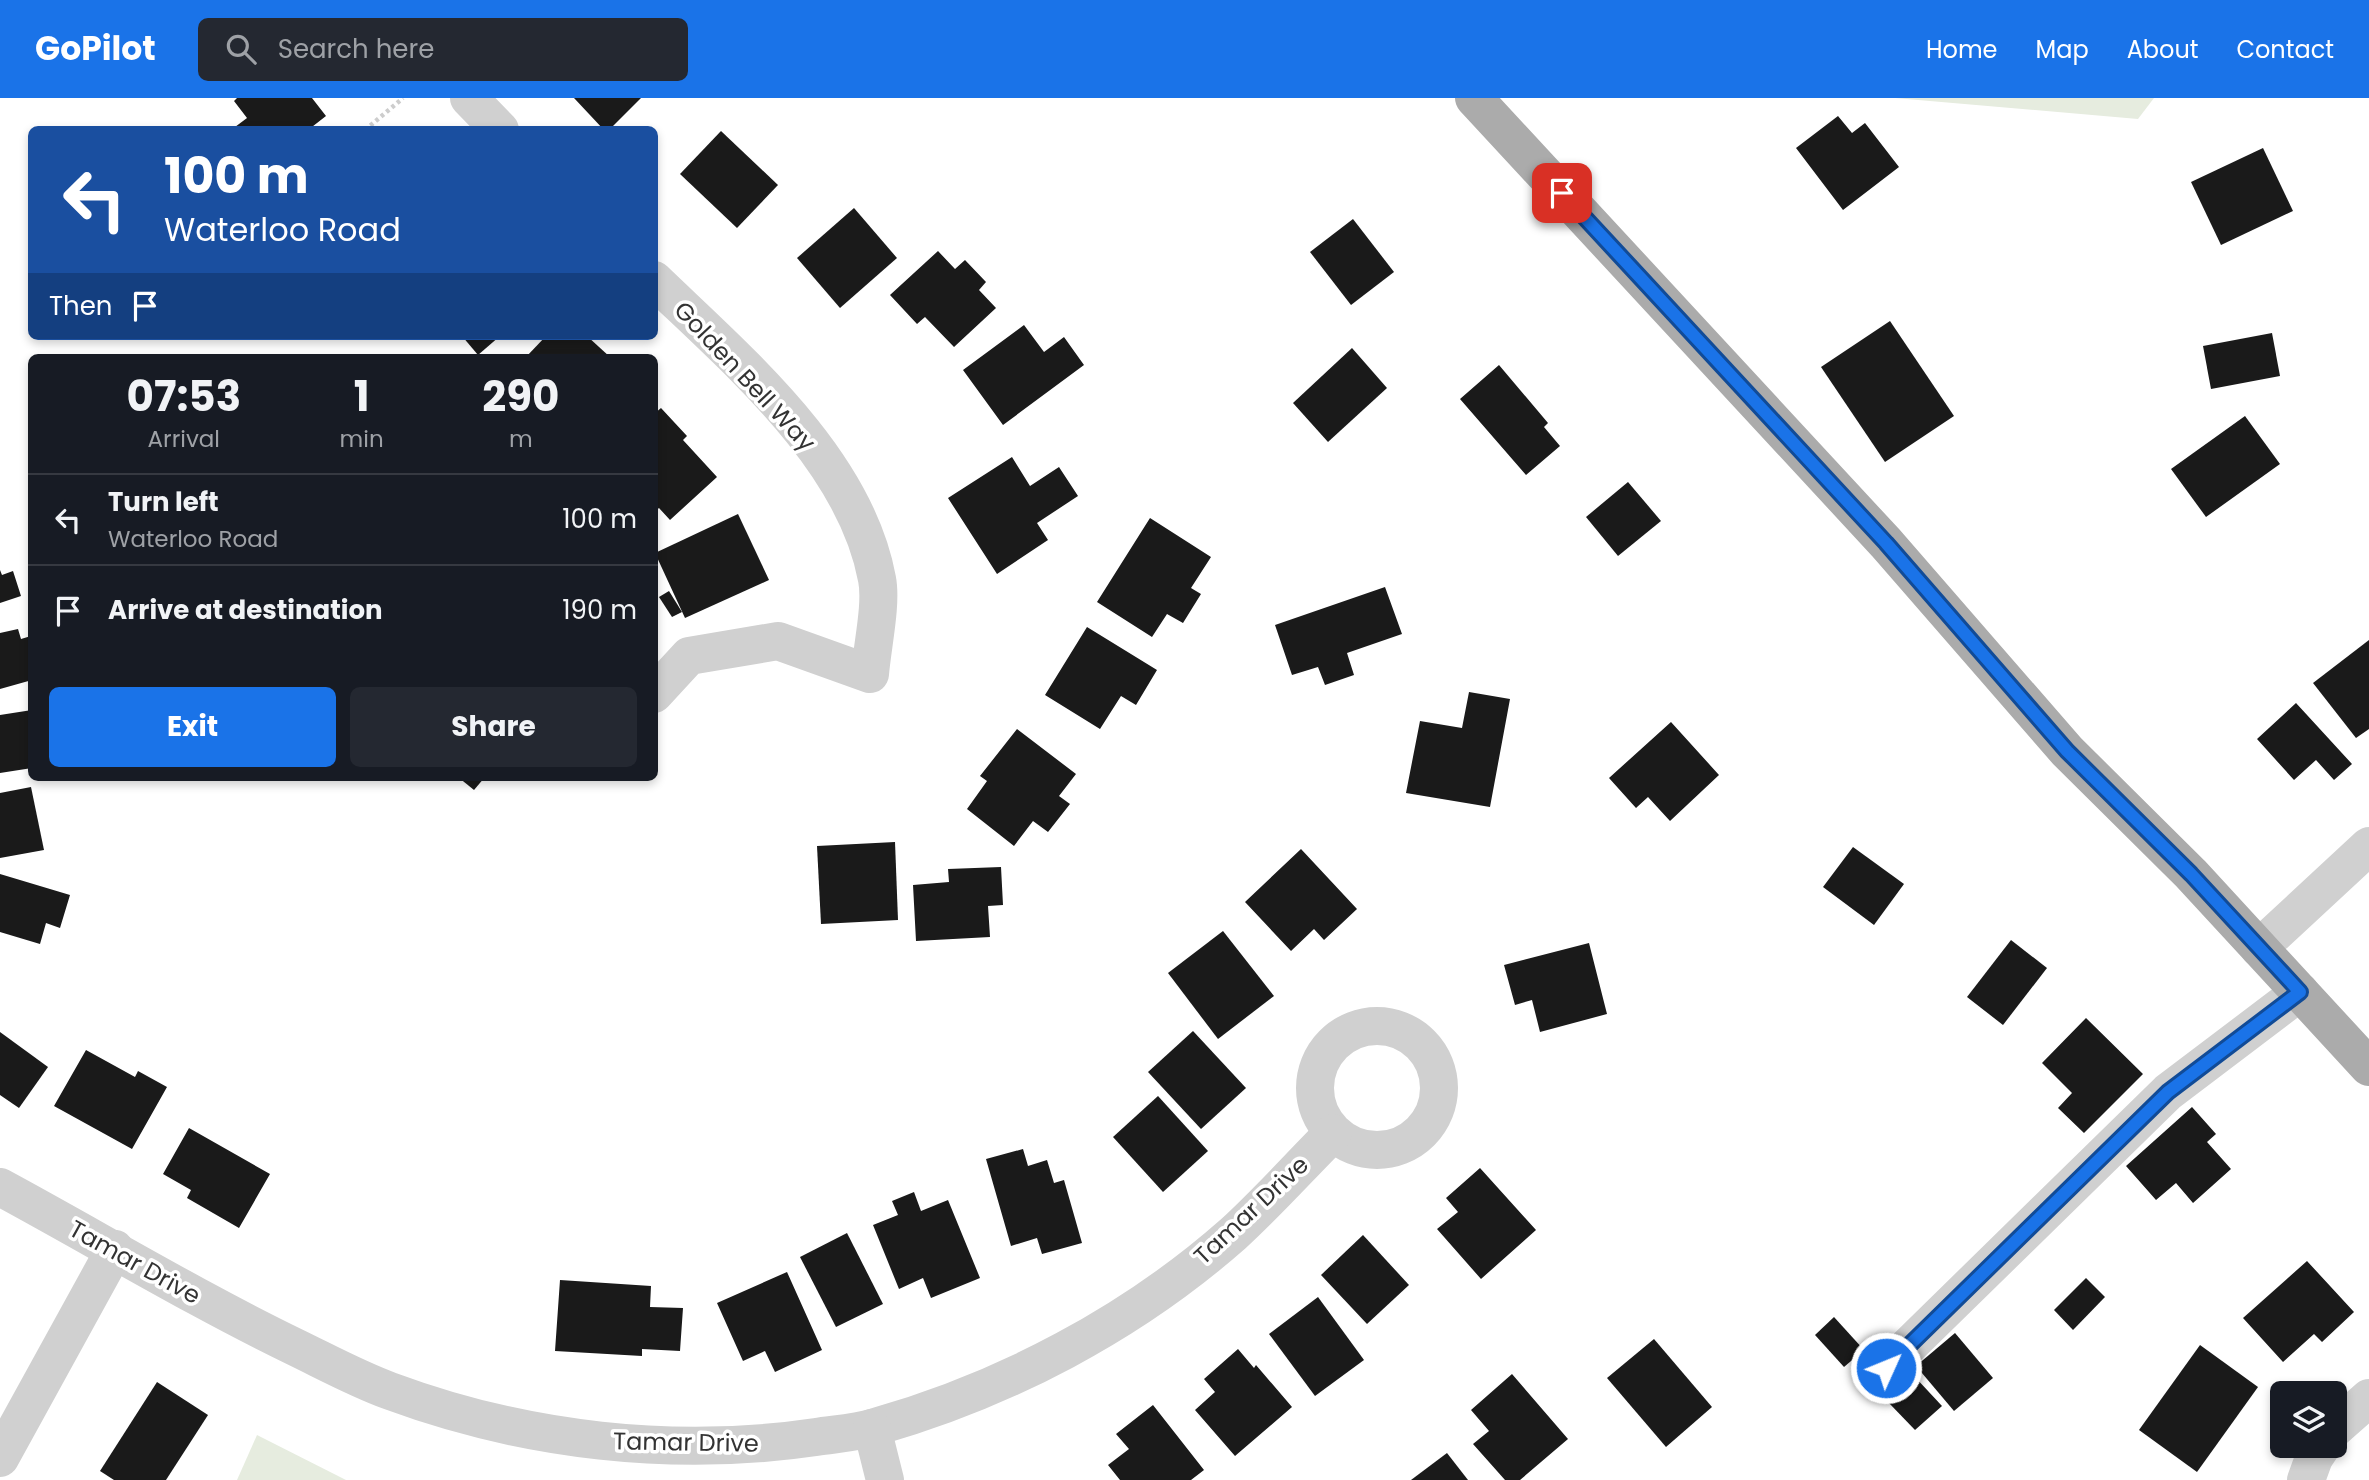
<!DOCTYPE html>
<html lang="en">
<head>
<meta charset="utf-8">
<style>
	:root { --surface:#171b24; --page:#242831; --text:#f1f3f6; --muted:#9ea1a6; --line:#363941; --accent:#1a73e8 }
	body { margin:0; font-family:Poppins,sans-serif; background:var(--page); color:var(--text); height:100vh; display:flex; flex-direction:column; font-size:26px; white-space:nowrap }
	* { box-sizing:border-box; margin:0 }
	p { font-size:23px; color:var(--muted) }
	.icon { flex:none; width:38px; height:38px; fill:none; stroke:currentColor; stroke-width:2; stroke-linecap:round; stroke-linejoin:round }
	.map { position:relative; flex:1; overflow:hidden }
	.drawer { position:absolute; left:28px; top:256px; width:630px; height:427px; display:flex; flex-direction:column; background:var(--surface); border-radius:10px; box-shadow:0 4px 10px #0003 }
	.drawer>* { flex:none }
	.top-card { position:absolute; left:28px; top:28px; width:630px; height:214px; border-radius:10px; box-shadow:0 4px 10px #0003; background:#1a4fa0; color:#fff; overflow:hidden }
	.buttons { position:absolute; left:2270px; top:1283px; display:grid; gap:14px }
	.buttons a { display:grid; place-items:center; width:77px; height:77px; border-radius:10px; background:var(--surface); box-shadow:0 4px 10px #0003; font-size:35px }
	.pin { position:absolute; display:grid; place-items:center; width:60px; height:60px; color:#fff; margin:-30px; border-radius:14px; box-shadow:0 4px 10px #0006 }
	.me { position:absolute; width:77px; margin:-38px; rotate:46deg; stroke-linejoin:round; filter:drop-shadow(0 0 5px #0008) }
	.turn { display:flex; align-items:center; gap:24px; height:147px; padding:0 21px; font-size:32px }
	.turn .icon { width:91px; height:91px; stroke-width:2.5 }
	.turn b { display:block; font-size:49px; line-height:60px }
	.then { display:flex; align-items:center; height:66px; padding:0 21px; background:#0003; gap:14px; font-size:26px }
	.eta { display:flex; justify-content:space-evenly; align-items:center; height:119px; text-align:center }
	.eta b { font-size:42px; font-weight:700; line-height:49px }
	.action { display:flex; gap:14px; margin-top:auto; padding:14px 21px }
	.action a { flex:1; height:80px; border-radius:10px; background:var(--accent); color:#fff; font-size:28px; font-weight:700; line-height:80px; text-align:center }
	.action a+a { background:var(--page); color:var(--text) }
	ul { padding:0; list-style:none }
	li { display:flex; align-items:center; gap:21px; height:91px; padding:0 21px; border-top:2px solid var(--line) }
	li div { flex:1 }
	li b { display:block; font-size:26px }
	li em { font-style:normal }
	header { display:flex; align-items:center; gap:42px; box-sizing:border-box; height:98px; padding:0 35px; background:var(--accent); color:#fff }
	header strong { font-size:33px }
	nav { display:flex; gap:38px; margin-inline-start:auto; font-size:24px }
	.search { width:490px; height:63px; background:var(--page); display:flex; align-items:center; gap:18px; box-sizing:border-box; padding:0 24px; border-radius:10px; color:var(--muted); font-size:26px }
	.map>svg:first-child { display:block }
	.green { fill:#e6ecdf }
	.building { fill:#1a1a1a }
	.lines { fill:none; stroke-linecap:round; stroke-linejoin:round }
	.path { stroke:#cdcdcd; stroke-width:4.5; stroke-dasharray:3.5 3.5; stroke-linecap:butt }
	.minor { stroke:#d0d0d0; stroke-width:38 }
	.major { stroke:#ababab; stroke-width:38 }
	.route-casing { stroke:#114b97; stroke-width:18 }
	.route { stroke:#1a73e8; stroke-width:12 }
	.labels { text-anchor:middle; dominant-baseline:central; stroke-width:7; stroke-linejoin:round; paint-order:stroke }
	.street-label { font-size:24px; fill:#333; stroke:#fff }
</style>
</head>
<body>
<header>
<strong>GoPilot</strong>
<div class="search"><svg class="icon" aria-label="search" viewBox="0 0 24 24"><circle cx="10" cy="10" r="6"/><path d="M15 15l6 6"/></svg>Search here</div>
<nav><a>Home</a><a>Map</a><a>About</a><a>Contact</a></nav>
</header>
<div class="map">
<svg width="2369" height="1382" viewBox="0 0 2369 1382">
	<rect width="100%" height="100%" fill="#fff"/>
	<g class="green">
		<polygon points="1895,0 2154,0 2138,21"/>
		<polygon points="257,1337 346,1382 237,1382"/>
	</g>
	<g class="building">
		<polygon points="237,0 312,0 326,18 308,32 231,32 247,20 234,3"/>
		<polygon points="574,0 641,0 609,32 604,32"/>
		<polygon points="1838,18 1852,35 1865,25 1899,69 1843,112 1796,50"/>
		<polygon points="721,33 778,87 737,130 680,76"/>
		<polygon points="2263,50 2293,113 2221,147 2191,84"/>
		<polygon points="854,110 897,160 840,210 797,160"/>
		<polygon points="1353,121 1394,174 1351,207 1310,154"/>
		<polygon points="938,153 955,171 965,162 986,184 979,192 996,210 954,249 925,219 917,226 890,197"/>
		<polygon points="1890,223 1954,318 1885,364 1821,269"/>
		<polygon points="1024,227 1044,254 1064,239 1084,267 1003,327 963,272"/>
		<polygon points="2272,235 2280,278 2211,291 2203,248"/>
		<polygon points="462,238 500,238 478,257"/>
		<polygon points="546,238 587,238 610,259 526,259"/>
		<polygon points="1352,250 1387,290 1328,344 1293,305"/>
		<polygon points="1499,267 1548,325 1544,329 1560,348 1526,377 1460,301"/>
		<polygon points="661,310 687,338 683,342 717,379 670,422 659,410 654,414 654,316"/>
		<polygon points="2245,318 2280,366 2206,419 2171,371"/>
		<polygon points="1012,359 1030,388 1059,369 1078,398 1037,425 1048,442 997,476 948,400"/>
		<polygon points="1628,384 1661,423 1618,458 1586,419"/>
		<polygon points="738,416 769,482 685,520 655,455"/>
		<polygon points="1150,420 1211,459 1191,490 1201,496 1183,525 1167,516 1152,539 1097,504"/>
		<polygon points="0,472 2,477 13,473 21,498 0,505"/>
		<polygon points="1385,489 1402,536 1347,555 1354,577 1325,587 1318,569 1292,577 1275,527"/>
		<polygon points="669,493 682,514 672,519 659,499"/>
		<polygon points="1087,529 1157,572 1136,607 1121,598 1100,631 1045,597"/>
		<polygon points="18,531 21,541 31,538 32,540 32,568 28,569 32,582 0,591 0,535"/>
		<polygon points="2369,542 2369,631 2356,640 2313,585"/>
		<polygon points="1469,594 1510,601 1490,709 1406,695 1420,623 1462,630"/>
		<polygon points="2296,605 2352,666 2334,682 2316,662 2294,682 2257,641"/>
		<polygon points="32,612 32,670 0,675 0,617"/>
		<polygon points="1671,624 1719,677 1670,723 1648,699 1636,710 1609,680"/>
		<polygon points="1017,631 1076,676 1059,698 1070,706 1048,734 1033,723 1014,748 967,711 987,683 980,678"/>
		<polygon points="458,679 485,679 474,692"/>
		<polygon points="31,689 44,752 0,760 0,695"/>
		<polygon points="895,744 898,822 821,826 817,748"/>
		<polygon points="1853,749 1904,786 1874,827 1823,789"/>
		<polygon points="1301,751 1357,811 1324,842 1314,831 1291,853 1245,804"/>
		<polygon points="1001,769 1003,807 988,808 990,839 916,843 913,787 949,784 948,771"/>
		<polygon points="0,776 70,797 60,830 46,825 40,846 0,834"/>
		<polygon points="1223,833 1274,898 1218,941 1168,875"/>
		<polygon points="2011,842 2047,870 2003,927 1967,899"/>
		<polygon points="1589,845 1607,916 1540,934 1532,902 1515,907 1504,867"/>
		<polygon points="2086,920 2143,976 2084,1035 2058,1010 2072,995 2042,965"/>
		<polygon points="1193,933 1246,990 1201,1031 1148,974"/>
		<polygon points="0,934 48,969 19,1010 0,997"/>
		<polygon points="86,952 135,979 138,973 167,989 132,1051 54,1008"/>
		<polygon points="1158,998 1208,1053 1163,1094 1113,1039"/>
		<polygon points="2192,1009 2216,1036 2207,1044 2231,1071 2193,1105 2176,1085 2156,1102 2126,1068"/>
		<polygon points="189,1030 270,1076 239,1130 187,1100 191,1092 163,1076"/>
		<polygon points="1023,1051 1028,1068 1047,1062 1054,1085 1064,1082 1082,1145 1042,1156 1037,1140 1011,1148 986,1061"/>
		<polygon points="1480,1070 1536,1132 1481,1181 1437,1131 1458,1114 1446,1100"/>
		<polygon points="914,1094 921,1113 948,1102 980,1180 931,1200 923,1180 899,1191 873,1127 898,1117 892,1103"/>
		<polygon points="847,1135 883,1206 836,1229 800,1159"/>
		<polygon points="1363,1137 1409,1187 1367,1226 1321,1177"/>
		<polygon points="2307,1163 2354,1214 2322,1244 2314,1236 2283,1264 2243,1220"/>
		<polygon points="787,1174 822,1252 775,1274 765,1253 743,1263 717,1205"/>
		<polygon points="2086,1180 2105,1199 2073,1232 2054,1212"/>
		<polygon points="560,1182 651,1188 650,1209 683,1210 680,1253 642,1251 642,1258 555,1253"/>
		<polygon points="1318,1199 1364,1262 1315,1298 1269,1236"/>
		<polygon points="1834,1219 1864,1252 1844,1269 1815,1237"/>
		<polygon points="1955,1235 1993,1280 1954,1313 1916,1268"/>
		<polygon points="1654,1241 1712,1309 1666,1349 1607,1280"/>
		<polygon points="2200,1247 2258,1289 2197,1374 2139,1332"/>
		<polygon points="1238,1251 1254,1270 1256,1267 1292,1309 1235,1358 1195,1312 1215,1294 1204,1281"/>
		<polygon points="1512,1276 1568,1341 1520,1382 1505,1382 1473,1346 1489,1333 1471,1312"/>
		<polygon points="1915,1279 1942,1308 1915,1332 1888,1304"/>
		<polygon points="157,1284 208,1317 166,1382 114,1382 100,1373"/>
		<polygon points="1153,1307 1204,1372 1191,1382 1120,1382 1108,1367 1129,1351 1116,1336"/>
		<polygon points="1447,1355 1468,1382 1411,1382"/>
	</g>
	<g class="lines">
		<polyline class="path" points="365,32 403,0"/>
		<g class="minor">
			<polyline points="469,0 500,32"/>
			<path d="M654,182C738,263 855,361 877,481C882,506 872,549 870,576L778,543L689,558L654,596"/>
			<polyline points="2259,850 2369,748"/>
			<circle cx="1377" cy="990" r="62"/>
			<path d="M0,1089C98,1142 194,1200 295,1249C326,1264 357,1281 390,1293C525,1343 674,1360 816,1339C835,1336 856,1335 875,1329C1005,1292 1131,1226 1233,1136C1268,1104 1300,1068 1333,1035"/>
			<polyline points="1886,1270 2168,994 2300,894"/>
			<polyline points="872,1330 885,1382"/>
			<polyline points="2334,1331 2369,1300"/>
			<polyline points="0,1360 115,1151"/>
			<polyline points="2306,1382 2314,1360 2322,1348"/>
		</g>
		<polyline class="major" points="1474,0 1886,445 2067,653 2191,776 2369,969"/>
	</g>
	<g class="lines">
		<g class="route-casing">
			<polyline id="route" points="1562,95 1886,445 2067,653 2191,776 2300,894 2168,994 1886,1270"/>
		</g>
		<use href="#route" class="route"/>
	</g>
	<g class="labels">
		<g class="street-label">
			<text transform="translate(745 278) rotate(47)">Golden Bell Way</text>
			<text transform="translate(1251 1112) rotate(-43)">Tamar Drive</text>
			<text transform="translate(135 1164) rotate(29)">Tamar Drive</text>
			<text transform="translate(686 1344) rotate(1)">Tamar Drive</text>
		</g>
	</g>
</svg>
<div class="buttons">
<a><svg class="icon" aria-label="layers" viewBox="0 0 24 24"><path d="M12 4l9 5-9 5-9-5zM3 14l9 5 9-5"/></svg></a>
</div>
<div class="pin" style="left:1562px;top:95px;background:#d93025"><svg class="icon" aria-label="arrive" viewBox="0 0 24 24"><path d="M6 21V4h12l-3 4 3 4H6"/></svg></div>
<svg class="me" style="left:1886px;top:1270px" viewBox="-20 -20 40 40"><circle r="17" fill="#1a73e8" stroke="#fff" stroke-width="3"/><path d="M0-11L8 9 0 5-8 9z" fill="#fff"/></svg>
<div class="top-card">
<div class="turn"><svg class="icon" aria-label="left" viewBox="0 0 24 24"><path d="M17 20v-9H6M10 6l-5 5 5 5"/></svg><div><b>100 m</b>Waterloo Road</div></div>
<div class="then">Then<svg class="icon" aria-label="arrive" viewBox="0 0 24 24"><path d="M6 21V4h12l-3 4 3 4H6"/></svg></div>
</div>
<section class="drawer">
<div class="eta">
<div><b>07:53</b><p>Arrival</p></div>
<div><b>1</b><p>min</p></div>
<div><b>290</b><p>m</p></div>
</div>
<ul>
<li><svg class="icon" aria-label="left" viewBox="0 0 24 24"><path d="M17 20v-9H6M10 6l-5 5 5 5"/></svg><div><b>Turn left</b><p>Waterloo Road</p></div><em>100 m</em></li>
<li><svg class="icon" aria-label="arrive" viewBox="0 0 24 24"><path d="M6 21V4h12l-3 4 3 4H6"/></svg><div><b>Arrive at destination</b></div><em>190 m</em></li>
</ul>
<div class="action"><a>Exit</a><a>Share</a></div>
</section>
</div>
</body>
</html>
